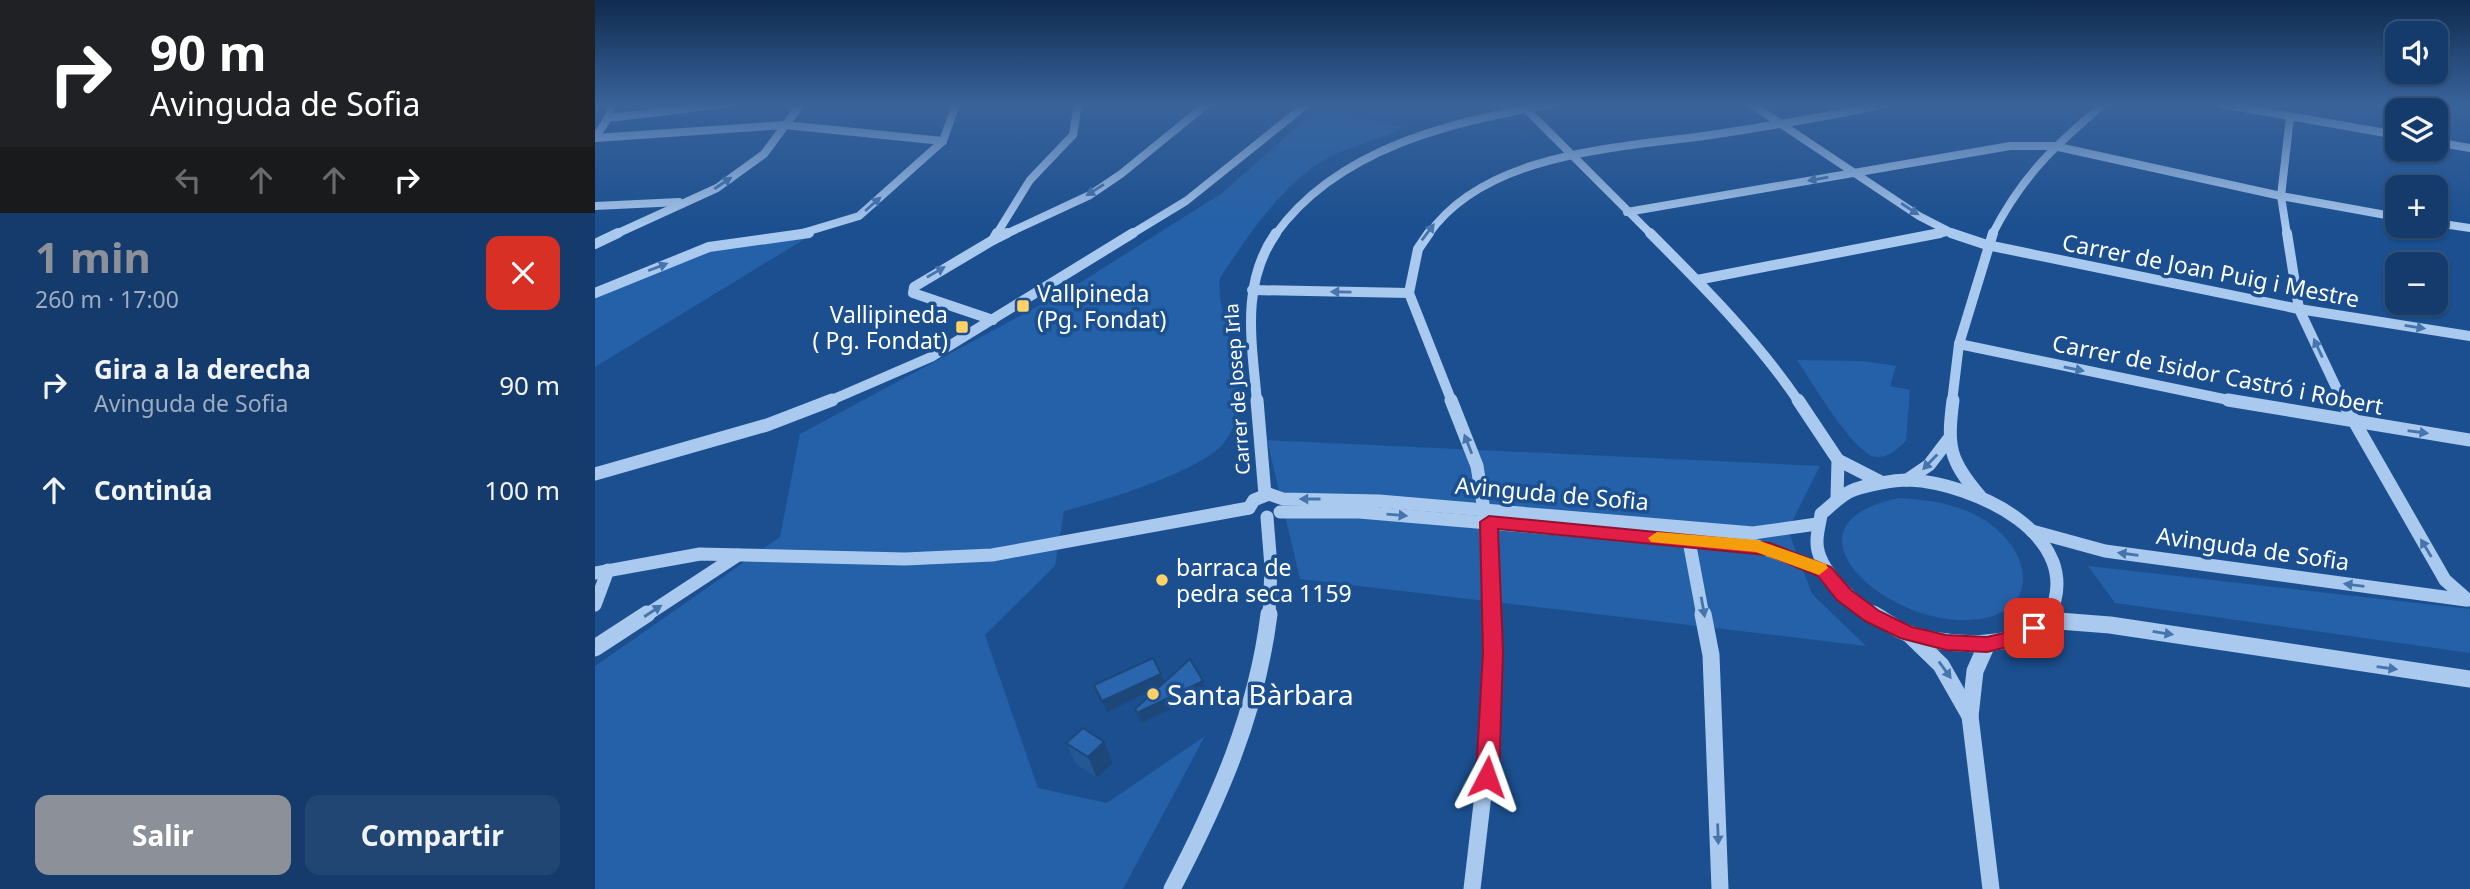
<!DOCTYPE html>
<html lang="es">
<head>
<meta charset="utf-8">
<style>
	:root { --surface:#143b6b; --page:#214673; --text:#f1f3f6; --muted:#9dadc1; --line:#33557e; --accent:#8c9099 }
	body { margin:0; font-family:"Noto Sans",sans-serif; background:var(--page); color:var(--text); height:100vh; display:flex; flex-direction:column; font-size:26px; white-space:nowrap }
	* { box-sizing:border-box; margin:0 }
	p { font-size:23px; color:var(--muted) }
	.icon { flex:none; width:38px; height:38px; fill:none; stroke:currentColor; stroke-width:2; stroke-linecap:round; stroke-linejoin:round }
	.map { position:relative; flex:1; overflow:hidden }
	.side { display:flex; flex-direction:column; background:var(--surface); width:595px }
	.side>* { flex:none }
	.banner { background:#202124; color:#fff; overflow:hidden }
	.buttons { position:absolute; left:1790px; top:21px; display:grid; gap:14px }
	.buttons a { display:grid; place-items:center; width:63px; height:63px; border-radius:14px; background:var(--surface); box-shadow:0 2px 5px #0004,0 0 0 2px var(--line); font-size:35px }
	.pin { position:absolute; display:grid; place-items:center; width:60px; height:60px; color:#fff; margin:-30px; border-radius:14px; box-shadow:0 4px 10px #0006 }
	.me { position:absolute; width:77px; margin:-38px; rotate:4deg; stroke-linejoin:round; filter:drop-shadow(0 0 5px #0008) }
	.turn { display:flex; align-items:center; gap:24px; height:147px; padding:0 35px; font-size:32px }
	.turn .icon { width:91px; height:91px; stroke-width:2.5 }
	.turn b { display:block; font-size:49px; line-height:60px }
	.lanes { display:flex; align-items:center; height:66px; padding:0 35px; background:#0003; justify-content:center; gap:35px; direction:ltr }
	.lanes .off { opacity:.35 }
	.round { display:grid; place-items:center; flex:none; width:74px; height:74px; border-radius:14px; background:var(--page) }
	.head { display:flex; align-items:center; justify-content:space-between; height:119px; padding:0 35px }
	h1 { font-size:42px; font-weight:700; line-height:52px; color:var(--accent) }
	.primary-button { display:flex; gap:14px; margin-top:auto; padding:14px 35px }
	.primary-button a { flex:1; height:80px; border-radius:14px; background:var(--accent); color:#fff; font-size:28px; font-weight:700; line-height:80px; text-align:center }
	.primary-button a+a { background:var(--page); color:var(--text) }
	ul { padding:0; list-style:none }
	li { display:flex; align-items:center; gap:21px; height:105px; padding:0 35px }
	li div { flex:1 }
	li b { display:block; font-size:26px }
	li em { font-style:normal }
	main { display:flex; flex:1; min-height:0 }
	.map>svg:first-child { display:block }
	.green { fill:#2461a8 }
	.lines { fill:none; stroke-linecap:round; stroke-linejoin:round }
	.minor-far3 { stroke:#a9c9ee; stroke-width:8 }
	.minor-far2 { stroke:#a9c9ee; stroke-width:10 }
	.minor-far1 { stroke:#a9c9ee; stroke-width:13 }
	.minor { stroke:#a9c9ee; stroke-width:17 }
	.wall { fill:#245895 }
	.shaded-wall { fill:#1d4779 }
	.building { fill:#2a66ad; stroke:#1d4779; stroke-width:2 }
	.oneway { fill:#4674ac }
	.route { fill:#e11d48; stroke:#92132f; stroke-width:2 }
	.slow { fill:#f59e0b }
	.poi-dot { fill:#ffd166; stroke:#1b4f8f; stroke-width:2.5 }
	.labels { text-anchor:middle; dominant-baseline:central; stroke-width:7; stroke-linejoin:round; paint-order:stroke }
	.far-street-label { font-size:19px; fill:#fff; stroke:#1b4f8f }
	.street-label { font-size:23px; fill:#fff; stroke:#1b4f8f }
	.poi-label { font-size:23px; fill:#fff; stroke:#1b4f8f; text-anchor:start }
	.near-poi-label { font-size:28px; fill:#fff; stroke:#1b4f8f; text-anchor:start }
</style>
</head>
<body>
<main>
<section class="side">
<div class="banner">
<div class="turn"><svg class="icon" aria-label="right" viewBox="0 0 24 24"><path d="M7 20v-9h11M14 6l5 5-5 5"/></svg><div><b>90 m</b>Avinguda de Sofia</div></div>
<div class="lanes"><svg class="icon off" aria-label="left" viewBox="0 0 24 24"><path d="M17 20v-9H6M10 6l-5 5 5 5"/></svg><svg class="icon off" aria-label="ahead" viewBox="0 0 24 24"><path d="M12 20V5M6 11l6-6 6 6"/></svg><svg class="icon off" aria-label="ahead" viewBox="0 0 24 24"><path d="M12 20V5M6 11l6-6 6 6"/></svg><svg class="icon" aria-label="right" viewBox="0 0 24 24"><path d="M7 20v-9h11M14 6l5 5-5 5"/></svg></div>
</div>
<div class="head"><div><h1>1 min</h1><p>260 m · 17:00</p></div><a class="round" style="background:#d93025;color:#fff"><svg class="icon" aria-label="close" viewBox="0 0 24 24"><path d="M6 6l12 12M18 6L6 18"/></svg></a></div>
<ul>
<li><svg class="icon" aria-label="right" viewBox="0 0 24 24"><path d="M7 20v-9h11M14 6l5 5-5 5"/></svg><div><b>Gira a la derecha</b><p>Avinguda de Sofia</p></div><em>90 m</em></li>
<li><svg class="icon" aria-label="ahead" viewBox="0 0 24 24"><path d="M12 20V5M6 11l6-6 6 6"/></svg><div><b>Continúa</b></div><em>100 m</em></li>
</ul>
<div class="primary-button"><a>Salir</a><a>Compartir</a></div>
</section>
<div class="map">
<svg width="1875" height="889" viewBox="0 0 1875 889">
	<rect width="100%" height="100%" fill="#1b4f8f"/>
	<g class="green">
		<path d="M717,114L745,115L808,126L806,130C782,139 757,146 734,157C689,181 652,237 625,278C621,309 643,359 646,393C647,411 636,439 622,450C587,477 512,500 469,511L460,566L390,635L443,788L512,803L610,736L528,889H0V666L185,537L205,434L475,289L627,193Z"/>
		<polygon points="213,237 0,367 0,297 120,250"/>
		<path d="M1202,360L1268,361L1301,366L1295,386L1315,390L1311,441C1302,449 1295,457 1282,457C1260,457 1216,380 1202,360Z"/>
		<polygon points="672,440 1225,466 1193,530 1217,594 1271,646 705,579"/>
		<path d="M1304,498C1335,500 1365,504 1391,521C1441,554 1445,617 1374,620C1290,625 1177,524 1304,498Z"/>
		<polygon points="1493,566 1875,609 1875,653 1520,603"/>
	</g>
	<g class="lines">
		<g class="minor-far3">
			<polyline points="926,104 1057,235"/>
			<polyline points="1156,104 1324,216 1361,235"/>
			<polyline points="1626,104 1802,135"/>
			<polyline points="13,118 132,104"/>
			<polyline points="0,138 190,125 348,141"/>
			<polyline points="0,138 15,115 16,104"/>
			<polyline points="1841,142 1875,148"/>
			<polyline points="0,206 84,202"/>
			<polyline points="1032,212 1415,146 1459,146 1686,196 1802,217"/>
			<polyline points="1841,223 1875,228"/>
			<polyline points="19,235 122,188 169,154 206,104"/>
			<polyline points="201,235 264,216 348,141 361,104"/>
			<polyline points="401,235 435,180 478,135 483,104"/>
			<polyline points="409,235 495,195 526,174 612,104"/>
			<polyline points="535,235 591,201 712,104"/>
			<path d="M680,235C742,148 858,121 958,104"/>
			<path d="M833,235C890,152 1024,148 1116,135C1174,126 1232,117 1290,104"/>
			<polyline points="1336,235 1352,232"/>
			<path d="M1397,235C1426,177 1460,145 1509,104"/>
			<polyline points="1692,235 1686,196 1695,117"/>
		</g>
		<g class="minor-far2">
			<polyline points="834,233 823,249 814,293 857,402"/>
			<path d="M1055,233C1108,286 1162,340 1204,402"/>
			<polyline points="1356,233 1392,245 1704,309 1875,336"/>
			<polyline points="1692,233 1704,309 1748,402"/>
			<polyline points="398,240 412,233"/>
			<polyline points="0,244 23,233"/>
			<polyline points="1102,280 1345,233"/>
			<polyline points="657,290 814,293"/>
			<polyline points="0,293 114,247 214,233"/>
			<polyline points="398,320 318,293 319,287 398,240 402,233"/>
			<polyline points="1364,344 1643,402"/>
			<polyline points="232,402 336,357 538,233"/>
			<path d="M662,402C657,343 645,284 681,233"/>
			<polyline points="1357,402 1364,344 1398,233"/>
		</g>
		<g class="minor-far1">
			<polyline points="662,400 670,495"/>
			<polyline points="856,400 882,466 889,510"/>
			<polyline points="1203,400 1243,460 1242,498"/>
			<path d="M1358,400C1352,447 1354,460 1385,496"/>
			<polyline points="1633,400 1875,440"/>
			<polyline points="1747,400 1850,580 1873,600"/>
			<polyline points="1243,460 1286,482"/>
			<polyline points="0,474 172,425 237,400"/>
			<polyline points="1312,480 1334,465 1353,440"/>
			<polyline points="654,508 659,500 674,494 688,499 784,501 1158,533 1222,524"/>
			<polyline points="685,512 764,512 1162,546 1230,571"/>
			<polyline points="672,517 676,567 674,616"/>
			<polyline points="894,522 898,616"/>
			<polyline points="1437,531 1510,551 1871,600"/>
			<polyline points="1094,541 1108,616"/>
			<polyline points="0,573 105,554 310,559 397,555 654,508"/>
			<polyline points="0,605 13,570"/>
			<polyline points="50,616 143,555"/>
			<path d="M1281,616C1259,603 1221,569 1222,541C1222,532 1225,523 1226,514C1235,507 1246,495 1256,491C1270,485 1298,480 1314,480C1379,483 1493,536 1454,616"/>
		</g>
		<g class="minor">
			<polyline points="1108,614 1116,655 1125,889"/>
			<path d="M1278,614C1287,619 1297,626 1307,631C1344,647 1429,654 1454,614"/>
			<polyline points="1451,620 1515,625 1875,679"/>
			<polyline points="1316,636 1346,665 1375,716"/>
			<polyline points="1392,644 1380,671 1375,716 1396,889"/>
			<polyline points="0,648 52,614"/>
			<path d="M577,889C623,801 662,713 674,614"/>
			<polyline points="877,889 893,752 898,614"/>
		</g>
	</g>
	<polygon class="wall" points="471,743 518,763 502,778 481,764"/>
	<g class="shaded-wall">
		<polygon points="566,674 570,684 512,712 507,701"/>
		<polygon points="608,681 611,692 546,723 542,713"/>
		<polygon points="509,742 518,763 502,778 493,757"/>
	</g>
	<g class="building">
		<polygon points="558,658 566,674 507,701 499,685"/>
		<polygon points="595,659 608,681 542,713 540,709"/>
		<polygon points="488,728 509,742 493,757 471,743"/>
	</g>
	<defs><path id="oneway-solid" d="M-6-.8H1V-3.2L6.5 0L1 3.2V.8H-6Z" transform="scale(1.75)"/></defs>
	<g class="oneway">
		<use href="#oneway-solid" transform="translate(1223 179) rotate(170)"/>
		<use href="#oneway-solid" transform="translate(128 183) rotate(-34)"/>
		<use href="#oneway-solid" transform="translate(500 190) rotate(148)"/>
		<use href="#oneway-solid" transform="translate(278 204) rotate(-42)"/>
		<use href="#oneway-solid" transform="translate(1315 209) rotate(33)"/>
		<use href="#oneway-solid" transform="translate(833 232) rotate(-53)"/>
		<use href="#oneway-solid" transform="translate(63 267) rotate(-21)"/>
		<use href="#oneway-solid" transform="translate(341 272) rotate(-30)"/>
		<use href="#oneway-solid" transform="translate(746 292) rotate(-179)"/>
		<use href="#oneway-solid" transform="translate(1820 327) rotate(9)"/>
		<use href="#oneway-solid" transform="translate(1723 348) rotate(-115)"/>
		<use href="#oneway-solid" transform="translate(1479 369) rotate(12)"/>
		<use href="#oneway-solid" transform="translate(1823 432) rotate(8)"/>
		<use href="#oneway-solid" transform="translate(873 444) rotate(-111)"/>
		<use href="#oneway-solid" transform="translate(1335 462) rotate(134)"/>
		<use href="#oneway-solid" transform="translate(715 499) rotate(-180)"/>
		<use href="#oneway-solid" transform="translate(802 515) rotate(5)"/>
		<use href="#oneway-solid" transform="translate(1831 548) rotate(-121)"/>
		<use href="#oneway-solid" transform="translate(1533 554) rotate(-172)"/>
		<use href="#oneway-solid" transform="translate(1759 585) rotate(-173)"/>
		<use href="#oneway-solid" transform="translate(1108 607) rotate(80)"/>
		<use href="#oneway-solid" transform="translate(58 611) rotate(-33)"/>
		<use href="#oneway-solid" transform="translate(1568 633) rotate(9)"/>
		<use href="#oneway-solid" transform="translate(1792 668) rotate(8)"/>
		<use href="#oneway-solid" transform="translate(1350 670) rotate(54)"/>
		<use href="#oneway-solid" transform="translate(1123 834) rotate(88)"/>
	</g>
	<linearGradient id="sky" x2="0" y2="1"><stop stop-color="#0f2b4f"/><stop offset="0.46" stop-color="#39639b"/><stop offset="1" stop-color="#39639b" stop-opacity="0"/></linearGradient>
	<rect width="1875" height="228" fill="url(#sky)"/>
	<polygon class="route" points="894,516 1175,543 1236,567 1256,590 1284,611 1317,627 1351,635 1392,637 1421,630 1439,621 1449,628 1433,642 1392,652 1351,650 1305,638 1270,621 1242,600 1223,576 1172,555 903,529 908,652 904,777 900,784 892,787 884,784 881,777 888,652 885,522"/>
	<polygon class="slow" points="1062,532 1162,540 1231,564 1233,568 1224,575 1161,552 1056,542 1053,538"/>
	<g class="poi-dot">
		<rect x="421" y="299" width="14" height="14" rx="3.5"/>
		<rect x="360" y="320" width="14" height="14" rx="3.5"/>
		<circle cx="567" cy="580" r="7"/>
		<circle cx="558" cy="694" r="7"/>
	</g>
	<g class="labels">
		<g class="far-street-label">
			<text transform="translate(642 389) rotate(-94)">Carrer de Josep Irla</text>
		</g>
		<g class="street-label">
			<text transform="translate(1616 270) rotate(11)">Carrer de Joan Puig i Mestre</text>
			<text transform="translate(1623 374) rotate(11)">Carrer de Isidor Castró i Robert</text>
			<text transform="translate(957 493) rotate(5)">Avinguda de Sofia</text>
			<text transform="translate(1658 548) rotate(8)">Avinguda de Sofia</text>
		</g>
		<g class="poi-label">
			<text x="442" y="293">Vallpineda<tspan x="442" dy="26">(Pg. Fondat)</tspan></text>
			<text x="353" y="314" text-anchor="end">Vallipineda<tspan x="353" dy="26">( Pg. Fondat)</tspan></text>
			<text x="581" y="567">barraca de<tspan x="581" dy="26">pedra seca 1159</tspan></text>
		</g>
		<g class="near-poi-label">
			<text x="572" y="694">Santa Bàrbara</text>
		</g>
	</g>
</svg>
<div class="buttons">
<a><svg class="icon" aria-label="sound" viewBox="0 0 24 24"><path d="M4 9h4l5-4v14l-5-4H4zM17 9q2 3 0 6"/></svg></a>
<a><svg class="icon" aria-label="layers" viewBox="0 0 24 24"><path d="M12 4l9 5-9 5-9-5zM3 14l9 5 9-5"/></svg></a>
<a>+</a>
<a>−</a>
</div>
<div class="pin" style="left:1439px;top:628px;background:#d93025"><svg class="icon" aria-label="arrive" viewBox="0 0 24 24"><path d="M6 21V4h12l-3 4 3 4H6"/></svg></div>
<svg class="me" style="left:892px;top:777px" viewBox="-20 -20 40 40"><path d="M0-17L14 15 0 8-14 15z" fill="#e11d48" stroke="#fff" stroke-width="4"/></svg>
</div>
</main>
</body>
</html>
